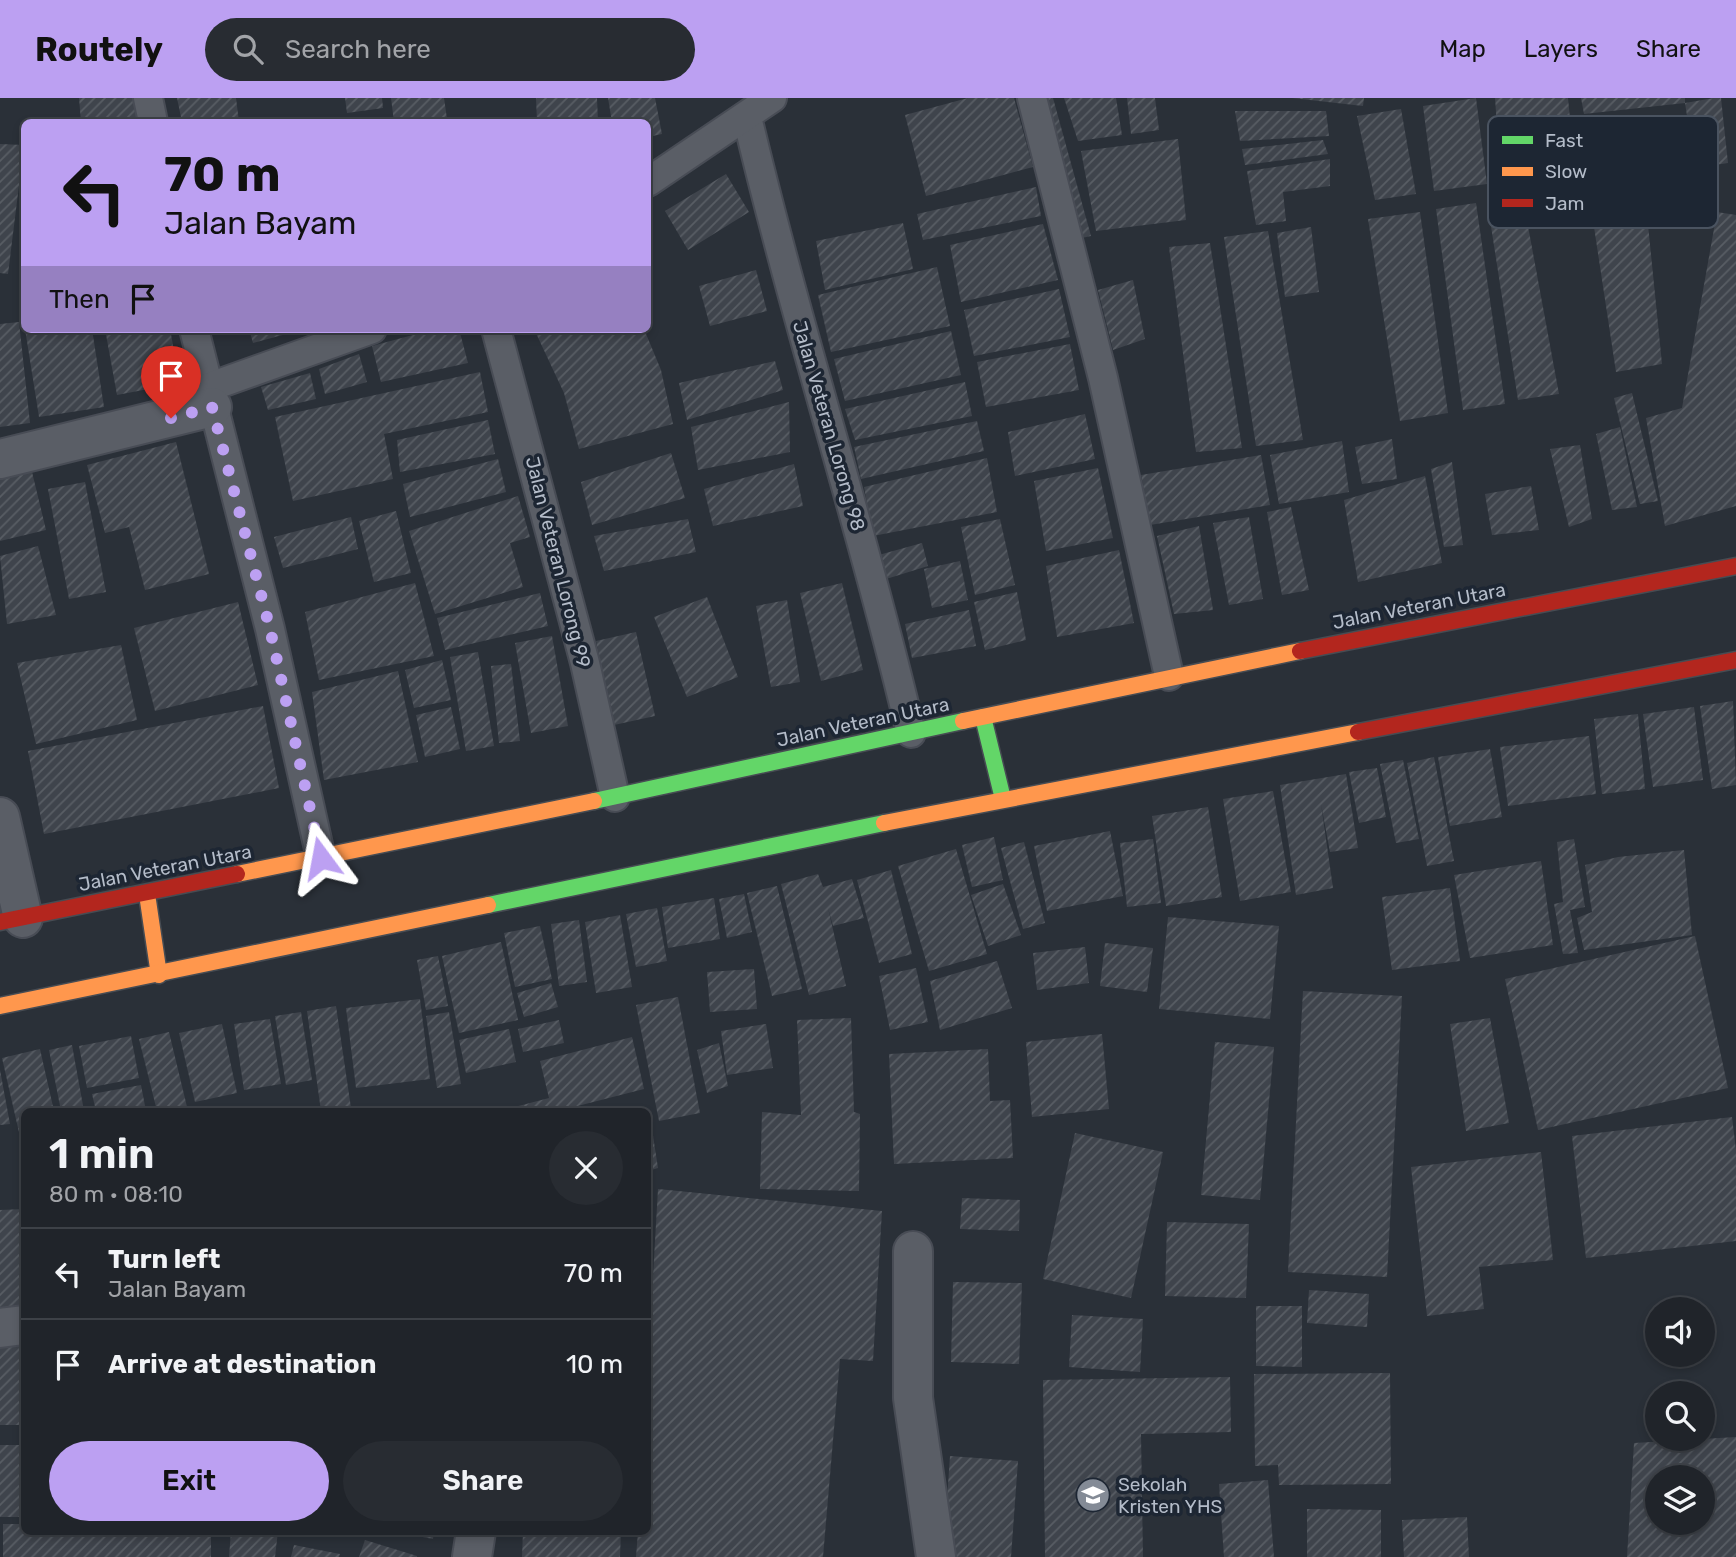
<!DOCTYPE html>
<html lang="en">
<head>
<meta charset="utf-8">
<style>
	:root { --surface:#20242a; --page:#282c32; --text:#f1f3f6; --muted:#a2a4a8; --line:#3d4147; --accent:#bca0f2 }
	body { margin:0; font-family:Rubik,sans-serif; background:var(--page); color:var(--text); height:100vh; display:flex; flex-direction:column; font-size:26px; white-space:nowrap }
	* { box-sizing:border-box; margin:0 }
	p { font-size:23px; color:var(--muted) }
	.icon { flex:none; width:38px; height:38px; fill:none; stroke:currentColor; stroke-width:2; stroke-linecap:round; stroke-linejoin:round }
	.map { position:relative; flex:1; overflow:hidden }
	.side { position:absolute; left:21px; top:1010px; width:630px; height:427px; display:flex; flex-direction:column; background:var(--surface); border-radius:10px; box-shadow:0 4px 10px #0003,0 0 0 2px var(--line) }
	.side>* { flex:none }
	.top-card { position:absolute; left:21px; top:21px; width:630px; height:214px; border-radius:10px; box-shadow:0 4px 10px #0003,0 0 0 2px var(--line); background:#bca0f2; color:#111; overflow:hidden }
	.controls { position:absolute; left:1645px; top:1199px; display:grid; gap:14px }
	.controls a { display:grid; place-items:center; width:70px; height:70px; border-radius:50%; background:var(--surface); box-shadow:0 4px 10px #0003,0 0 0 2px var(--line); font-size:35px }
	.pin { position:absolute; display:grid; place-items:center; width:60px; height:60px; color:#fff; margin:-72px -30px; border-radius:50% 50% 50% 0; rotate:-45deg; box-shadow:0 0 7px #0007 }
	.pin .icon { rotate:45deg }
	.me { position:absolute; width:77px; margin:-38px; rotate:347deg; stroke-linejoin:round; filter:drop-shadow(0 0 5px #0008) }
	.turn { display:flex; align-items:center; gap:24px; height:147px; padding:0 28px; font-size:32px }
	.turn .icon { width:91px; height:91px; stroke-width:2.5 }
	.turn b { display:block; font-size:49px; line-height:60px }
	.then { display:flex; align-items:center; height:66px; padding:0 28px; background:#0003; gap:14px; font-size:26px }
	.round { display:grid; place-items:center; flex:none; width:74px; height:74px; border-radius:37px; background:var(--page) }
	.headline { display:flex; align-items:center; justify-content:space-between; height:119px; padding:0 28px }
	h1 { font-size:42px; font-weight:600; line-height:52px }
	.button { display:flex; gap:14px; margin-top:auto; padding:14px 28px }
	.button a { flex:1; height:80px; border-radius:42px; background:var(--accent); color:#111; font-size:28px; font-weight:600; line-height:80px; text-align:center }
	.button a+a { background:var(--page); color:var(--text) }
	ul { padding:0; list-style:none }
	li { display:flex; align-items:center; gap:21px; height:91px; padding:0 28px; border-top:2px solid var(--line) }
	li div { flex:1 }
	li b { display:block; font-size:26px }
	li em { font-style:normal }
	header { display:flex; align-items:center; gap:42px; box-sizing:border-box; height:98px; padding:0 35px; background:var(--accent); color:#111 }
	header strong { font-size:33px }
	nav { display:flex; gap:38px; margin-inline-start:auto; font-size:24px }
	.search { width:490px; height:63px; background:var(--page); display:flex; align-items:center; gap:18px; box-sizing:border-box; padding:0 24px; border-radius:38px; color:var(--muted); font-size:26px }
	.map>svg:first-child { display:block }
	.building { fill:url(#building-hatch); fill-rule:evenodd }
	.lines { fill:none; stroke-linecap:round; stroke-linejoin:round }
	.lane-casing { stroke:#484c55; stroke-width:32 }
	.street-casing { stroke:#484c55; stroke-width:42 }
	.fast-casing { stroke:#474c53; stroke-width:19 }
	.slow-casing { stroke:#474c53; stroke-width:19 }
	.jam-casing { stroke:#474c53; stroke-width:19 }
	.lane { stroke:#5a5e66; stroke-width:28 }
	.street { stroke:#5a5e66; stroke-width:38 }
	.fast { stroke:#63d668; stroke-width:16 }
	.slow { stroke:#ff974d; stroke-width:16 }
	.jam { stroke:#b3261e; stroke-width:16 }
	.route { stroke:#bca0f2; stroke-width:12; stroke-dasharray:0 21.6 }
	.labels { text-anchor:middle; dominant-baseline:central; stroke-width:7; stroke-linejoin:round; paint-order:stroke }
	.street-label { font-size:19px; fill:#b4bcc9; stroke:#1d2633 }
	.poi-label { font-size:19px; fill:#b4bcc9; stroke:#1d2633; text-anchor:start }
	.key { fill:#1d2633; stroke:#4a5360; stroke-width:2 }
	.key-label { font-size:19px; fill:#b4bcc9 }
</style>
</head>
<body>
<header>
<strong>Routely</strong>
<div class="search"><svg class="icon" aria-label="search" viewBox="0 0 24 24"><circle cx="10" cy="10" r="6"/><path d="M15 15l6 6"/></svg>Search here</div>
<nav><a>Map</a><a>Layers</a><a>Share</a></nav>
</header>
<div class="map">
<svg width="1736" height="1459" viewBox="0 0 1736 1459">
	<defs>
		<pattern id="building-hatch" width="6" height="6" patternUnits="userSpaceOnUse" patternTransform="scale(1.75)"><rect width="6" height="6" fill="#3f444c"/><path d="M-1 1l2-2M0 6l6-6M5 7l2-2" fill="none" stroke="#585d64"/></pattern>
	</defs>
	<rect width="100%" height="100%" fill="#2a3038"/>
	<g class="building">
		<polygon points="79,0 137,0 139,24 81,24"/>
		<polygon points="177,0 236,0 239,24 182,24"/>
		<polygon points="345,0 382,0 383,10 347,15"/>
		<polygon points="391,0 444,0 447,21 394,24"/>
		<polygon points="536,0 597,0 598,24 537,24"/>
		<polygon points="608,0 655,0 662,36 648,39 648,24 612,24"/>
		<polygon points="968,0 1014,0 1033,69 926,98 905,17"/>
		<polygon points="1044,0 1053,0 1091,138 1077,141"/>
		<polygon points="1064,0 1116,0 1122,37 1078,43"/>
		<polygon points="1127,0 1155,0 1159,32 1131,36"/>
		<polygon points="1292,0 1364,0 1363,8"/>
		<polygon points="1476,0 1487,86 1434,93 1423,8"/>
		<polygon points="1495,0 1568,0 1575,72 1501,85"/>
		<polygon points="1581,0 1685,0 1685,5 1584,16"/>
		<polygon points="1714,0 1721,0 1728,65 1695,70 1685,5"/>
		<polygon points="1401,11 1416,96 1375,102 1357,18"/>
		<polygon points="1235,13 1326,13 1329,38 1240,43"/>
		<polygon points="1178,41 1186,122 1096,133 1081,53"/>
		<polygon points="1323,42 1328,56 1245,67 1242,51"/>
		<polygon points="0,46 24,47 8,176 0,175"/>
		<polygon points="1330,61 1330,88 1283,94 1286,123 1256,127 1247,73"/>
		<polygon points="726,76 749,114 688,152 665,113"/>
		<polygon points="1644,87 1662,266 1616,274 1589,96"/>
		<polygon points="1036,89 1041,118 923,142 917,116"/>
		<polygon points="1523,101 1559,296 1518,302 1488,109"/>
		<polygon points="1476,105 1505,306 1463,312 1436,111"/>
		<polygon points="1420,114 1448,315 1400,323 1368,121"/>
		<polygon points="1717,114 1736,117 1736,408 1665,428 1646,320 1682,310"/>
		<polygon points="903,125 913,171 825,192 816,143"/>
		<polygon points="1043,126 1058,182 961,204 950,147"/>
		<polygon points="1311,129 1319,194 1285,199 1277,135"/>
		<polygon points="1268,133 1303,342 1256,348 1224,139"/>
		<polygon points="1210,145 1242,350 1196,354 1169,149"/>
		<polygon points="937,169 950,228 831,254 818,197"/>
		<polygon points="756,172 767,213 710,228 699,188"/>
		<polygon points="1133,182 1145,241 1113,252 1098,192"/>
		<polygon points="1059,191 1070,239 974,258 964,212"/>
		<polygon points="24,193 24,220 23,220 19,194"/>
		<polygon points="19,224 30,325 0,329 0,226"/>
		<polygon points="25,231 92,231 104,309 39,319"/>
		<polygon points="105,231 170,231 180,285 117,297"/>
		<polygon points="249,231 301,231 301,232 253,245"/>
		<polygon points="435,231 459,231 468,265 381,284 372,248"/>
		<polygon points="534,231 644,231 661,272 673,326 579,351 564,295"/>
		<polygon points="951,233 961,277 845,303 834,261"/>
		<polygon points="1070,246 1079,292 986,309 977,264"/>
		<polygon points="359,256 367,284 325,296 319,271"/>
		<polygon points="775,263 783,292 687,322 679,285"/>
		<polygon points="480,274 488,314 384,336 393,381 293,403 275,319"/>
		<polygon points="310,275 316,301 268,312 261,289"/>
		<polygon points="965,284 972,318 855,342 845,311"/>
		<polygon points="1632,295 1658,403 1640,406 1614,300"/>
		<polygon points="789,304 790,354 698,372 691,329"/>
		<polygon points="1085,316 1095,361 1015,378 1008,334"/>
		<polygon points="488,322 495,356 400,374 397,342"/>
		<polygon points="977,323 984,353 861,381 854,349"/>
		<polygon points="1620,329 1637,409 1612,412 1596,336"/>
		<polygon points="1392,341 1397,381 1362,386 1355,349"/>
		<polygon points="1342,343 1349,394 1279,406 1270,357"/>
		<polygon points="176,344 209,476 145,492 129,429 105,435 87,367"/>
		<polygon points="1580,347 1592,421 1569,429 1550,351"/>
		<polygon points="671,355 685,400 592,427 581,384"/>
		<polygon points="1261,357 1270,407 1150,427 1141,377"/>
		<polygon points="987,360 997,414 873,438 864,389"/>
		<polygon points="498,361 506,394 410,419 403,386"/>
		<polygon points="1452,364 1463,447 1444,449 1431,371"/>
		<polygon points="794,366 803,408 713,428 704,391"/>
		<polygon points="1098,370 1113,440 1046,453 1034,383"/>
		<polygon points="32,374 46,432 0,443 0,382"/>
		<polygon points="1425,378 1442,465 1358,484 1344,402"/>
		<polygon points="85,384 106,494 69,501 48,391"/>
		<polygon points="1531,388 1539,432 1492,437 1485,396"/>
		<polygon points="518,398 530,439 510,445 523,489 435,516 409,433"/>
		<polygon points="1291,409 1309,492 1282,497 1267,414"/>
		<polygon points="396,413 411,475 374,484 359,423"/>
		<polygon points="351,419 358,451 283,470 274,439"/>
		<polygon points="1249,419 1263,501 1229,507 1213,425"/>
		<polygon points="688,421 696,454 604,473 594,438"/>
		<polygon points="1000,421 1015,487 975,497 961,429"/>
		<polygon points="1199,428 1213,512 1174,516 1157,438"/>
		<polygon points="922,445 928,468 883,482 875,458"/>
		<polygon points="38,448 56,517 7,526 0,458"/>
		<polygon points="1119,452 1134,525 1057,539 1046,468"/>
		<polygon points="960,463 968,502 932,510 924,471"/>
		<polygon points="415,485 434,558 319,582 305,514"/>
		<polygon points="842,485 863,572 821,583 800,495"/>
		<polygon points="1017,494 1026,542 985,552 974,504"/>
		<polygon points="540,495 548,528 445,552 437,520"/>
		<polygon points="707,499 738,579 687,599 654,519"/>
		<polygon points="787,502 800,584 771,589 756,508"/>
		<polygon points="238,504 258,587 155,613 134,530"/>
		<polygon points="969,512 976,548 912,560 905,526"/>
		<polygon points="636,534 655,618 614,627 596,543"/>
		<polygon points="552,538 568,628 531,635 515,545"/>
		<polygon points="121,547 137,622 36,646 17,565"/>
		<polygon points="478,554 494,648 466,653 450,559"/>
		<polygon points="442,562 451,602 414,610 405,572"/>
		<polygon points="511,566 520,643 499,645 491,568"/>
		<polygon points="398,573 418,664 324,682 312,594"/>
		<polygon points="1733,603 1736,687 1712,691 1700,608"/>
		<polygon points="263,608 279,690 44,736 28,653"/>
		<polygon points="451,609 460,651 425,659 416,617"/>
		<polygon points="1694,609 1703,682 1653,689 1643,616"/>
		<polygon points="1638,616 1645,691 1602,696 1594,621"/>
		<polygon points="1589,638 1596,696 1508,708 1500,649"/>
		<polygon points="1490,651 1502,719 1450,728 1438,659"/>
		<polygon points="1434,659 1454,763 1427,768 1407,665"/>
		<polygon points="1403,662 1419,741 1396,745 1380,666"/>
		<polygon points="1377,670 1386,719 1359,725 1349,674"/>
		<polygon points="1346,676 1358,750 1330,754 1321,706 1333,790 1296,797 1280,687"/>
		<polygon points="1273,693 1291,794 1240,803 1223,701"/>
		<polygon points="1208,709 1222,799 1166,808 1152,718"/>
		<polygon points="1110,733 1123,798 1047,813 1034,748"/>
		<polygon points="994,739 1003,782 972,789 962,747"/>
		<polygon points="1153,741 1161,805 1127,809 1120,745"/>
		<polygon points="1574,741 1585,809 1570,812 1578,855 1563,856 1554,806 1563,804 1557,744"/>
		<polygon points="1024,744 1045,825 1023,831 1001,750"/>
		<polygon points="956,751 987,856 929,873 898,768"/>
		<polygon points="1684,752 1692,837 1584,852 1577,820 1592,814 1585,767 1618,759"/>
		<polygon points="1541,763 1553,847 1470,860 1454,777"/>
		<polygon points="891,772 912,856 879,865 857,782"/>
		<polygon points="818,776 823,789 852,781 864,820 833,828 828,810 846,888 809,897 781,786"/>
		<polygon points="1003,786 1021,837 988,848 971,797"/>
		<polygon points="777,788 802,891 772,898 747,795"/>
		<polygon points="1450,790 1460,863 1392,872 1382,799"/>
		<polygon points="744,796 752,834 727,840 719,801"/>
		<polygon points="714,800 720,841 668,850 662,809"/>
		<polygon points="657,810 667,863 636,869 626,816"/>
		<polygon points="620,817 632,889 596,895 585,824"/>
		<polygon points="1168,819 1279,828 1270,921 1159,911"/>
		<polygon points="579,822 587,884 559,888 551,826"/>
		<polygon points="540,828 552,881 515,889 504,835"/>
		<polygon points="1695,838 1728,990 1538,1032 1505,881"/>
		<polygon points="501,844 518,922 459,935 442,858"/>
		<polygon points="1105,845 1153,850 1147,894 1100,888"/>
		<polygon points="1085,849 1089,885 1037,892 1033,855"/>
		<polygon points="438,858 448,908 426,912 417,862"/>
		<polygon points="997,863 1012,910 940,932 930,883"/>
		<polygon points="916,870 928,924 890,932 879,878"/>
		<polygon points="754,871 757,911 710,914 707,874"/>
		<polygon points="551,885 558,909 524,919 517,895"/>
		<polygon points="1303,893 1402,898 1387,1179 1288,1174"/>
		<polygon points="678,899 700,1015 659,1023 636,907"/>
		<polygon points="420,901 430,981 356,990 346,910"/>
		<polygon points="336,908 351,1010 321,1013 307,913"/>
		<polygon points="301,914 312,982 286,987 275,918"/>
		<polygon points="449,914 461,986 437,990 426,918"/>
		<polygon points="851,920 854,1014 860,1016 859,1093 760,1091 762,1014 801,1017 797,922"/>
		<polygon points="1490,920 1509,1025 1466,1033 1450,926"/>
		<polygon points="270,921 281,986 244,992 234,926"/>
		<polygon points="559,922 564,945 523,954 518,931"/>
		<polygon points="222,926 237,995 195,1004 179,935"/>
		<polygon points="766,926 773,970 727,977 721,933"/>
		<polygon points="509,931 516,964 466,975 459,942"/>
		<polygon points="169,934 188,1013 157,1013 139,941"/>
		<polygon points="1102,936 1109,1011 1032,1019 1026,944"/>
		<polygon points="131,938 139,980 87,990 79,948"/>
		<polygon points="632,939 644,991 558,1013 499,1013 549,1000 540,963"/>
		<polygon points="1215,944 1274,949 1260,1102 1201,1097"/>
		<polygon points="719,945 728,988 707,995 697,952"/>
		<polygon points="72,947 84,1013 61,1013 49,952"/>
		<polygon points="40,951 54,1013 24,1013 23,1052 2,960"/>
		<polygon points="988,951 990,1003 1010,1002 1013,1060 894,1066 889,956"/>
		<polygon points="0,972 10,1026 0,1027"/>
		<polygon points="141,987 146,1013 96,1013 92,996"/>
		<polygon points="434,1008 434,1013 374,1013 374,1011"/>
		<polygon points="1732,1019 1736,1052 1736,1143 1586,1160 1572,1038"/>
		<polygon points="652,1031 658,1070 648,1073 648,1032"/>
		<polygon points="1075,1035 1163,1054 1131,1200 1043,1181"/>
		<polygon points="1541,1054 1553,1162 1479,1169 1484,1211 1427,1218 1411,1069"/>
		<polygon points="658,1091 882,1113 873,1263 840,1261 823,1459 636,1459 638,1433 648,1433 648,1265"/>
		<polygon points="962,1100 1020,1102 1019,1133 960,1131"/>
		<polygon points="24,1111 24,1216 0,1216 0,1112"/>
		<polygon points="1167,1124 1249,1126 1246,1200 1165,1198"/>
		<polygon points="953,1184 1022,1185 1019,1266 951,1264"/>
		<polygon points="1309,1192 1369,1196 1367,1229 1307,1225"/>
		<polygon points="1256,1208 1302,1208 1302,1269 1256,1268"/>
		<polygon points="1072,1217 1143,1221 1140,1274 1069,1269"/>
		<rect x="0" y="1237" width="24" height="90"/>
		<polygon points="1390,1275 1391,1386 1279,1387 1278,1367 1255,1368 1254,1276"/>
		<polygon points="1230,1279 1231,1334 1141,1336 1143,1459 1045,1459 1043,1282"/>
		<path d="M1736,1339V1459H1627L1634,1345ZM1657,1379H1703V1424H1657Z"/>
		<rect x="0" y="1347" width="24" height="72"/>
		<polygon points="950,1358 1018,1363 1011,1459 943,1459"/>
		<polygon points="1268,1382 1274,1459 1224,1459 1219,1386"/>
		<polygon points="1307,1411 1381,1412 1381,1459 1307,1459"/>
		<polygon points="1467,1419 1469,1459 1404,1459 1402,1422"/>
		<polygon points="3,1426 24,1426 24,1433 211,1433 211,1459 3,1459"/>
		<polygon points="231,1433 278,1433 275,1459 229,1459"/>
		<polygon points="391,1433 434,1433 433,1441"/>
		<polygon points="523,1433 621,1433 620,1459 522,1459"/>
		<polygon points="365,1442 417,1458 417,1459 359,1459"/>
		<polygon points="294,1447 340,1456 339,1459 291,1459"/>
	</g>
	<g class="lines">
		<g class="lane-casing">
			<g id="lane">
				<polyline points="148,0 153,24"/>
				<polyline points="1032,0 1103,280 1169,578"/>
				<path d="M747,19C796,226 862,429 911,635"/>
				<polyline points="648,84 772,0"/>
				<polyline points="194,231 270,531 321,760"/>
				<polyline points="496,231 585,565 615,699"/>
				<polyline points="207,290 372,231"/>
			</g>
		</g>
		<g class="street-casing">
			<g id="street">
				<polyline points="0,361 212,309"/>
				<polyline points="0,719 23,820"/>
				<polyline points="913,1153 913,1300 936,1459"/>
				<polyline points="0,1230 24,1227"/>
				<polyline points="472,1459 476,1433"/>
			</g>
		</g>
		<g class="fast-casing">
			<g id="fast">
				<polyline points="983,619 1003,701"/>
				<polyline points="594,703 963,623"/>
				<polyline points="488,807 884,725"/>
			</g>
		</g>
		<g class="slow-casing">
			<g id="slow">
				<polyline points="963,623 1300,553"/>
				<polyline points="884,725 1358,634"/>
				<polyline points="237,776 594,703"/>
				<polyline points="147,796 159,877"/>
				<polyline points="0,908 488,807"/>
			</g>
		</g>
		<g class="jam-casing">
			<g id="jam">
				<polyline points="1300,553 1736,468"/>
				<polyline points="1358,634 1736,562"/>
				<polyline points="0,824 237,776"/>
			</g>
		</g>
		<use href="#lane" class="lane"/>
		<use href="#street" class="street"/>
		<use href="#fast" class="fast"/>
		<use href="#slow" class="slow"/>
		<use href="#jam" class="jam"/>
	</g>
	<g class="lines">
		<polyline class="route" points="171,320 212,309 270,531 321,760"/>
	</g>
	<defs>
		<g id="school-disc" transform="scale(1.75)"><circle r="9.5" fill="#848b96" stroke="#1d2633"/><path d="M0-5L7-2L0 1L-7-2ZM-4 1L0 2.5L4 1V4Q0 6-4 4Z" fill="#fff"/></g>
	</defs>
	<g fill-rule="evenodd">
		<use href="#school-disc" x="1093" y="1397"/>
	</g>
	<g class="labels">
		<g class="street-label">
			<text transform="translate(829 328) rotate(74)">Jalan Veteran Lorong 98</text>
			<text transform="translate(558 464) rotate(76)">Jalan Veteran Lorong 99</text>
			<text transform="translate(1419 508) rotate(-11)">Jalan Veteran Utara</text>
			<text transform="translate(863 624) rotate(-12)">Jalan Veteran Utara</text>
			<text transform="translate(165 770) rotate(-11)">Jalan Veteran Utara</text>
		</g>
		<g class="poi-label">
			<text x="1118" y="1386">Sekolah<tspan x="1118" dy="22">Kristen YHS</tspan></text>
		</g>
	</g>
	<rect x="1488" y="18" width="230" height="112" rx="10" class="key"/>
	<rect x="1502" y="38" width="31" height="8" fill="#63d668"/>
	<rect x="1502" y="69" width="31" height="9" fill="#ff974d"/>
	<rect x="1502" y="101" width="31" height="8" fill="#b3261e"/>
	<g class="key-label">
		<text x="1545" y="49">Fast</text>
		<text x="1545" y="80">Slow</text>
		<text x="1545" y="112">Jam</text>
	</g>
</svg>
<div class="controls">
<a><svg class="icon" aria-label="sound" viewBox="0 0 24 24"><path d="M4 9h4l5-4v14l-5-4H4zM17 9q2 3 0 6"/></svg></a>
<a><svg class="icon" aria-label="search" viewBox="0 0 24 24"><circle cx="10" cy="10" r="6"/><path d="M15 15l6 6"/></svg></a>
<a><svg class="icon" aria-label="layers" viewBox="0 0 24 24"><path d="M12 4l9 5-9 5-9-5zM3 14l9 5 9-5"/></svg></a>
</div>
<div class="pin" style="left:171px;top:320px;background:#d93025"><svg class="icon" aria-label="arrive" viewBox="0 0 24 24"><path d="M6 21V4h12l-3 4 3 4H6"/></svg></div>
<svg class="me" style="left:321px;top:760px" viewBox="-20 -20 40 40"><path d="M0-17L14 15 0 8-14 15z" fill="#bca0f2" stroke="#fff" stroke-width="4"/></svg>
<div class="top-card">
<div class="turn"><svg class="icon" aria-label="left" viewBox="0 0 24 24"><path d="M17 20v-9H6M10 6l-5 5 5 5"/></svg><div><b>70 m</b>Jalan Bayam</div></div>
<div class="then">Then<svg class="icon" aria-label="arrive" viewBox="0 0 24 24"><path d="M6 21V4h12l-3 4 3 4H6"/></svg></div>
</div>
<section class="side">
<div class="headline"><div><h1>1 min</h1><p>80 m · 08:10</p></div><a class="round"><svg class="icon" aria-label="close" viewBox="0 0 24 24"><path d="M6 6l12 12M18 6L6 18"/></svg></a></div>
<ul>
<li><svg class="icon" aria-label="left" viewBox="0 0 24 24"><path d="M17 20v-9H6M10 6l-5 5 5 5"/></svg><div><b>Turn left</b><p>Jalan Bayam</p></div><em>70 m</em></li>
<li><svg class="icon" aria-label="arrive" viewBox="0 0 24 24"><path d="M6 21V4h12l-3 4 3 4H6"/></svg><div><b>Arrive at destination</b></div><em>10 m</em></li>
</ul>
<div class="button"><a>Exit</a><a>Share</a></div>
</section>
</div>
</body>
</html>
